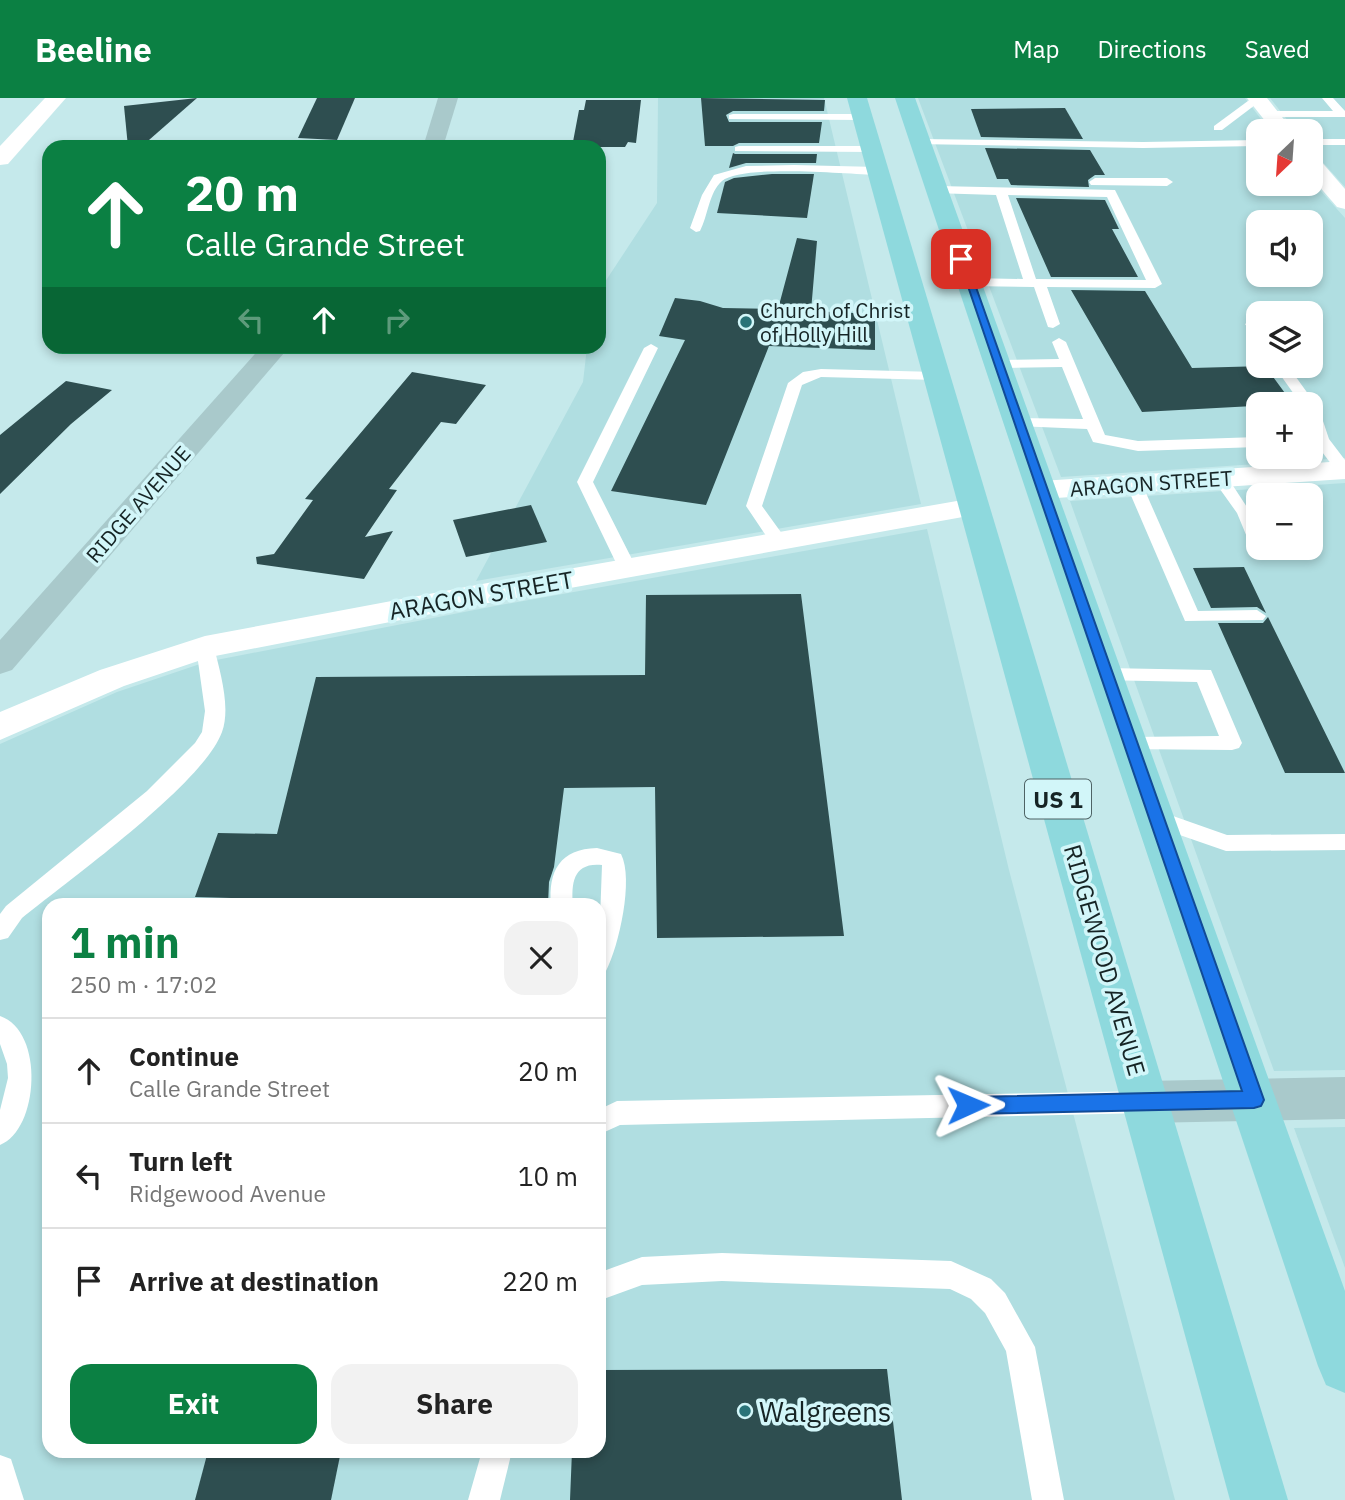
<!DOCTYPE html>
<html lang="en">
<head>
<meta charset="utf-8">
<style>
	:root { --surface:#fff; --page:#f2f2f2; --text:#222; --muted:#767676; --line:#e0e0e0; --accent:#0b8043 }
	body { margin:0; font-family:"IBM Plex Sans",sans-serif; background:var(--page); color:var(--text); height:100vh; display:flex; flex-direction:column; font-size:26px; white-space:nowrap }
	* { box-sizing:border-box; margin:0 }
	p { font-size:23px; color:var(--muted) }
	.icon { flex:none; width:38px; height:38px; fill:none; stroke:currentColor; stroke-width:2; stroke-linecap:round; stroke-linejoin:round }
	.map { position:relative; flex:1; overflow:hidden }
	.panel { position:absolute; left:42px; top:800px; width:564px; height:560px; display:flex; flex-direction:column; background:var(--surface); border-radius:21px; box-shadow:0 4px 10px #0003 }
	.panel>* { flex:none }
	.guide { position:absolute; left:42px; top:42px; width:564px; height:214px; border-radius:21px; box-shadow:0 4px 10px #0003; background:#0b8043; color:#fff; overflow:hidden }
	.needle { width:46px; rotate:205deg }
	.tools { position:absolute; left:1246px; top:21px; display:grid; gap:14px }
	.tools a { display:grid; place-items:center; width:77px; height:77px; border-radius:14px; background:var(--surface); box-shadow:0 4px 10px #0003; font-size:35px }
	.pin { position:absolute; display:grid; place-items:center; width:60px; height:60px; color:#fff; margin:-30px; border-radius:14px; box-shadow:0 4px 10px #0006 }
	.me { position:absolute; width:77px; margin:-38px; rotate:89deg; stroke-linejoin:round; filter:drop-shadow(0 0 5px #0008) }
	.turn { display:flex; align-items:center; gap:24px; height:147px; padding:0 28px; font-size:32px }
	.turn .icon { width:91px; height:91px; stroke-width:2.5 }
	.turn b { display:block; font-size:49px; line-height:60px }
	.lanes { display:flex; align-items:center; height:66px; padding:0 28px; background:#0003; justify-content:center; gap:35px; direction:ltr }
	.lanes .off { opacity:.35 }
	.round { display:grid; place-items:center; flex:none; width:74px; height:74px; border-radius:21px; background:var(--page) }
	.summary { display:flex; align-items:center; justify-content:space-between; height:119px; padding:0 28px }
	h1 { font-size:42px; font-weight:800; line-height:52px; color:var(--accent) }
	.button { display:flex; gap:14px; margin-top:auto; padding:14px 28px }
	.button a { flex:1; height:80px; border-radius:21px; background:var(--accent); color:#fff; font-size:28px; font-weight:800; line-height:80px; text-align:center }
	.button a+a { background:var(--page); color:var(--text) }
	ul { padding:0; list-style:none }
	li { display:flex; align-items:center; gap:21px; height:105px; padding:0 28px; border-top:2px solid var(--line) }
	li div { flex:1 }
	li b { display:block; font-size:26px }
	li em { font-style:normal }
	header { display:flex; align-items:center; gap:42px; box-sizing:border-box; height:98px; padding:0 35px; background:var(--accent); color:#fff }
	header strong { font-size:33px }
	nav { display:flex; gap:38px; margin-inline-start:auto; font-size:24px }
	.map>svg:first-child { display:block }
	.built { fill:#b0dee1; fill-rule:evenodd }
	.building { fill:#2e4e50 }
	.lines { fill:none; stroke-linecap:round; stroke-linejoin:round }
	.lane { fill:#fff; fill-rule:evenodd }
	.street { fill:#fff; fill-rule:evenodd }
	.secondary { fill:#a9c9cb; fill-rule:evenodd }
	.primary { fill:#8ed9dd; fill-rule:evenodd }
	.route { fill:#1a73e8; stroke:#114b97; stroke-width:2 }
	.poi-dot { fill:#297378; stroke:#d2f6f9; stroke-width:2.5 }
	.labels { text-anchor:middle; dominant-baseline:central; stroke-width:7; stroke-linejoin:round; paint-order:stroke }
	.far-poi-label { font-size:21px; fill:#162425; stroke:#d2f6f9; text-anchor:start }
	.far-street-label { font-size:21px; fill:#162425; stroke:#d2f6f9 }
	.shield { fill:#d2f6f9; stroke:#4e6365; stroke-width:2 }
	.shield-label { font-size:23px; font-weight:bold; fill:#162425 }
	.street-label { font-size:24px; fill:#162425; stroke:#d2f6f9 }
	.near-poi-label { font-size:28px; fill:#162425; stroke:#d2f6f9; text-anchor:start }
</style>
</head>
<body>
<header>
<strong>Beeline</strong>
<nav><a>Map</a><a>Directions</a><a>Saved</a></nav>
</header>
<div class="map">
<svg width="1345" height="1402" viewBox="0 0 1345 1402">
	<rect width="100%" height="100%" fill="#c5e9eb"/>
	<g class="built">
		<polygon points="658,0 824,0 921,406 476,483 583,284 587,249 598,248 599,193 657,105"/>
		<path d="M918,0H1245L1270,33H1258V86H1311V82L1345,120V360L1061,379ZM1258,124H1311V177H1258ZM1258,215H1311V268H1258ZM1258,306H1311V359H1258Z"/>
		<polygon points="1270,0 1345,0 1345,89 1311,51 1311,33 1296,33"/>
		<path d="M1345,385V972L1274,973L1070,403ZM1258,397H1311V450H1258Z"/>
		<path d="M927,431L1009,772L1175,1402H0V646L117,594L206,564L495,508ZM49,807H598V1353H49Z"/>
		<polygon points="1345,1029 1345,1170 1294,1030"/>
	</g>
	<g class="building">
		<polygon points="197,0 141,49 128,49 124,8"/>
		<polygon points="317,0 355,0 337,42 298,40"/>
		<polygon points="701,0 825,2 824,13 733,13 726,17 729,24 822,24 819,45 739,45 733,48 705,48"/>
		<polygon points="586,2 641,2 636,45 628,44 625,49 572,49 579,12 584,12"/>
		<polygon points="1065,10 1083,41 981,39 971,11"/>
		<polygon points="985,50 1090,52 1105,77 1095,77 1088,82 1089,89 1011,87 1008,81 997,81"/>
		<polygon points="733,55 735,56 817,56 816,65 746,65 729,70"/>
		<polygon points="772,76 814,76 807,120 717,115 725,84 734,80"/>
		<polygon points="1016,100 1105,102 1119,131 1112,131 1138,179 1051,179"/>
		<polygon points="797,140 817,143 811,213 875,216 875,252 769,248 706,407 611,393 685,242 659,238 675,200 700,203 723,210 778,211"/>
		<polygon points="1071,192 1145,193 1192,270 1265,268 1293,306 1142,314"/>
		<polygon points="412,274 486,287 456,326 441,324 389,391 397,392 365,439 393,433 364,481 257,466 256,459 274,456 313,402 305,401"/>
		<polygon points="66,283 112,292 71,326 0,396 0,337"/>
		<polygon points="531,407 547,444 466,459 453,422"/>
		<polygon points="1244,469 1266,515 1257,509 1211,510 1193,470"/>
		<polygon points="801,496 844,838 657,840 655,689 564,690 554,769 549,784 548,807 229,807 231,800 195,799 218,735 277,736 316,579 645,577 646,497"/>
		<polygon points="1268,519 1345,675 1285,675 1218,525 1263,525"/>
		<polygon points="887,1271 902,1402 570,1402 572,1353 598,1353 598,1272"/>
		<polygon points="208,1353 341,1353 331,1402 195,1402"/>
	</g>
	<g class="lines">
		<g class="lane">
			<polygon points="1252,0 1263,1 1222,32 1214,32 1214,28"/>
			<polygon points="1322,0 1333,0 1345,13 1345,19 1270,19 1265,16 1270,13 1333,13"/>
			<polygon points="733,16 863,16 868,19 863,22 729,21 729,17"/>
			<polygon points="920,41 1143,44 1258,42 1258,48 1143,50 916,46 914,44"/>
			<rect x="1311" y="41" width="34" height="6"/>
			<polygon points="739,48 872,48 878,51 872,54 735,53 735,49"/>
			<path d="M794,67L878,69L884,73L878,77C848,76 742,66 722,83C709,94 708,118 700,133L696,134L690,130L702,97L714,77L746,68Z"/>
			<polygon points="1095,80 1167,80 1173,84 1167,88 1091,87 1089,84"/>
			<path d="M937,88L1115,92L1162,186L1155,190L1047,189L1060,226L1053,230L1048,229L1034,189L969,188L962,184L969,180L1023,181L996,97L933,95V89ZM1008,97L1107,99L1146,182L1036,181Z"/>
			<polygon points="1252,222 1258,225 1258,239 1253,238 1245,226"/>
			<polygon points="1059,240 1066,244 1105,337 1138,343 1258,339 1258,349 1138,353 1093,344 1087,331 1013,328 1010,325 1018,320 1083,321 1062,269 997,270 990,266 997,262 1059,261 1052,244"/>
			<polygon points="651,246 658,250 593,384 637,471 628,476 619,471 577,384 644,250"/>
			<polygon points="1274,268 1288,268 1319,311 1329,341 1345,362 1345,377 1338,375 1313,342 1311,306 1301,306"/>
			<polygon points="821,271 937,274 944,278 937,282 821,279 802,287 762,408 788,444 785,448 773,448 746,408 788,285 803,274"/>
			<polygon points="1220,375 1226,377 1258,426 1258,449 1249,444 1237,415 1212,380"/>
			<polygon points="1134,381 1142,386 1198,513 1257,512 1266,518 1263,522 1185,523 1126,386"/>
			<path d="M205,543L212,545L214,549C220,574 231,609 222,634C203,686 69,782 22,820L8,840L0,842V816L6,808L147,693L195,645L202,634L205,613L196,549L198,545Z"/>
			<polygon points="1106,570 1211,572 1242,645 1239,650 1232,652 1123,651 1120,646 1123,641 1130,639 1219,638 1197,584 1099,582 1096,577 1099,572"/>
			<polygon points="1156,712 1227,737 1345,736 1345,752 1226,753 1148,726 1145,720 1148,714"/>
			<path d="M597,750L621,756C634,781 619,848 606,873L598,876L602,767C574,764 571,784 573,807H551C548,773 560,751 597,750Z"/>
			<path d="M0,918C45,933 39,1032 0,1047V1012L8,980L7,966L0,946Z"/>
			<polygon points="1145,993 1154,996 1158,1004 1154,1012 1145,1015 620,1027 598,1037 598,1012 617,1003"/>
			<polygon points="722,1155 951,1163 991,1181 1005,1195 1035,1249 1064,1402 1032,1402 1006,1253 985,1215 971,1201 950,1191 722,1183 642,1187 598,1203 598,1175 642,1159"/>
			<polygon points="482,1353 512,1353 500,1402 468,1402"/>
			<polygon points="0,1357 11,1361 24,1402 0,1402"/>
		</g>
		<g class="street">
			<polygon points="45,0 66,0 8,66 0,67 0,48"/>
			<polygon points="1247,0 1267,0 1293,33 1273,33"/>
			<polygon points="1311,60 1319,61 1345,91 1345,111 1337,109 1311,79"/>
			<polygon points="1345,363 1345,381 1041,401 1030,398 1026,392 1030,386 1041,383"/>
			<polygon points="974,400 985,403 989,409 985,415 493,504 210,559 124,588 0,642 0,614 100,572 205,538 493,484"/>
		</g>
		<g class="secondary">
			<polygon points="438,0 458,0 443,49 423,49"/>
			<polygon points="262,248 290,248 12,572 0,576 0,542"/>
			<polygon points="1345,979 1345,1021 1145,1025 1129,1019 1122,1004 1129,989 1145,983"/>
		</g>
		<g class="primary">
			<polygon points="847,0 867,0 1288,1402 1230,1402"/>
			<polygon points="895,0 915,0 1345,1193 1345,1295 1326,1287 1318,1268"/>
		</g>
	</g>
	<polygon class="route" points="958,159 966,161 1264,1002 1261,1008 1254,1010 968,1016 962,1013 959,1007 962,1001 968,999 1242,993"/>
	<g class="poi-dot">
		<circle cx="746" cy="224" r="7"/>
		<circle cx="745" cy="1313" r="7"/>
	</g>
	<g class="labels">
		<g class="far-poi-label">
			<text x="760" y="212">Church of Christ<tspan x="760" dy="24">of Holly Hill</tspan></text>
		</g>
		<g class="far-street-label">
			<text transform="translate(1151 385) rotate(-4)">ARAGON STREET</text>
			<text transform="translate(138 406) rotate(-49)">RIDGE AVENUE</text>
		</g>
		<rect class="shield" x="1025" y="681.5" width="66" height="39" rx="5"/>
		<g class="shield-label">
			<text x="1058" y="701">US 1</text>
		</g>
		<g class="street-label">
			<text transform="translate(481 497) rotate(-10)">ARAGON STREET</text>
			<text transform="translate(1105 862) rotate(74)">RIDGEWOOD AVENUE</text>
		</g>
		<g class="near-poi-label">
			<text x="759" y="1313">Walgreens</text>
		</g>
	</g>
</svg>
<div class="tools">
<a><svg class="needle" viewBox="-14 -14 28 28"><path d="M0-13l5 13h-10z" fill="#e53935"/><path d="M0 13l5-13h-10z" fill="#767676"/></svg></a>
<a><svg class="icon" aria-label="sound" viewBox="0 0 24 24"><path d="M4 9h4l5-4v14l-5-4H4zM17 9q2 3 0 6"/></svg></a>
<a><svg class="icon" aria-label="layers" viewBox="0 0 24 24"><path d="M12 4l9 5-9 5-9-5zM3 14l9 5 9-5"/></svg></a>
<a>+</a>
<a>−</a>
</div>
<div class="pin" style="left:961px;top:161px;background:#d93025"><svg class="icon" aria-label="arrive" viewBox="0 0 24 24"><path d="M6 21V4h12l-3 4 3 4H6"/></svg></div>
<svg class="me" style="left:968px;top:1007px" viewBox="-20 -20 40 40"><path d="M0-17L14 15 0 8-14 15z" fill="#1a73e8" stroke="#fff" stroke-width="4"/></svg>
<div class="guide">
<div class="turn"><svg class="icon" aria-label="ahead" viewBox="0 0 24 24"><path d="M12 20V5M6 11l6-6 6 6"/></svg><div><b>20 m</b>Calle Grande Street</div></div>
<div class="lanes"><svg class="icon off" aria-label="left" viewBox="0 0 24 24"><path d="M17 20v-9H6M10 6l-5 5 5 5"/></svg><svg class="icon" aria-label="ahead" viewBox="0 0 24 24"><path d="M12 20V5M6 11l6-6 6 6"/></svg><svg class="icon off" aria-label="right" viewBox="0 0 24 24"><path d="M7 20v-9h11M14 6l5 5-5 5"/></svg></div>
</div>
<section class="panel">
<div class="summary"><div><h1>1 min</h1><p>250 m · 17:02</p></div><a class="round"><svg class="icon" aria-label="close" viewBox="0 0 24 24"><path d="M6 6l12 12M18 6L6 18"/></svg></a></div>
<ul>
<li><svg class="icon" aria-label="ahead" viewBox="0 0 24 24"><path d="M12 20V5M6 11l6-6 6 6"/></svg><div><b>Continue</b><p>Calle Grande Street</p></div><em>20 m</em></li>
<li><svg class="icon" aria-label="left" viewBox="0 0 24 24"><path d="M17 20v-9H6M10 6l-5 5 5 5"/></svg><div><b>Turn left</b><p>Ridgewood Avenue</p></div><em>10 m</em></li>
<li><svg class="icon" aria-label="arrive" viewBox="0 0 24 24"><path d="M6 21V4h12l-3 4 3 4H6"/></svg><div><b>Arrive at destination</b></div><em>220 m</em></li>
</ul>
<div class="button"><a>Exit</a><a>Share</a></div>
</section>
</div>
</body>
</html>
